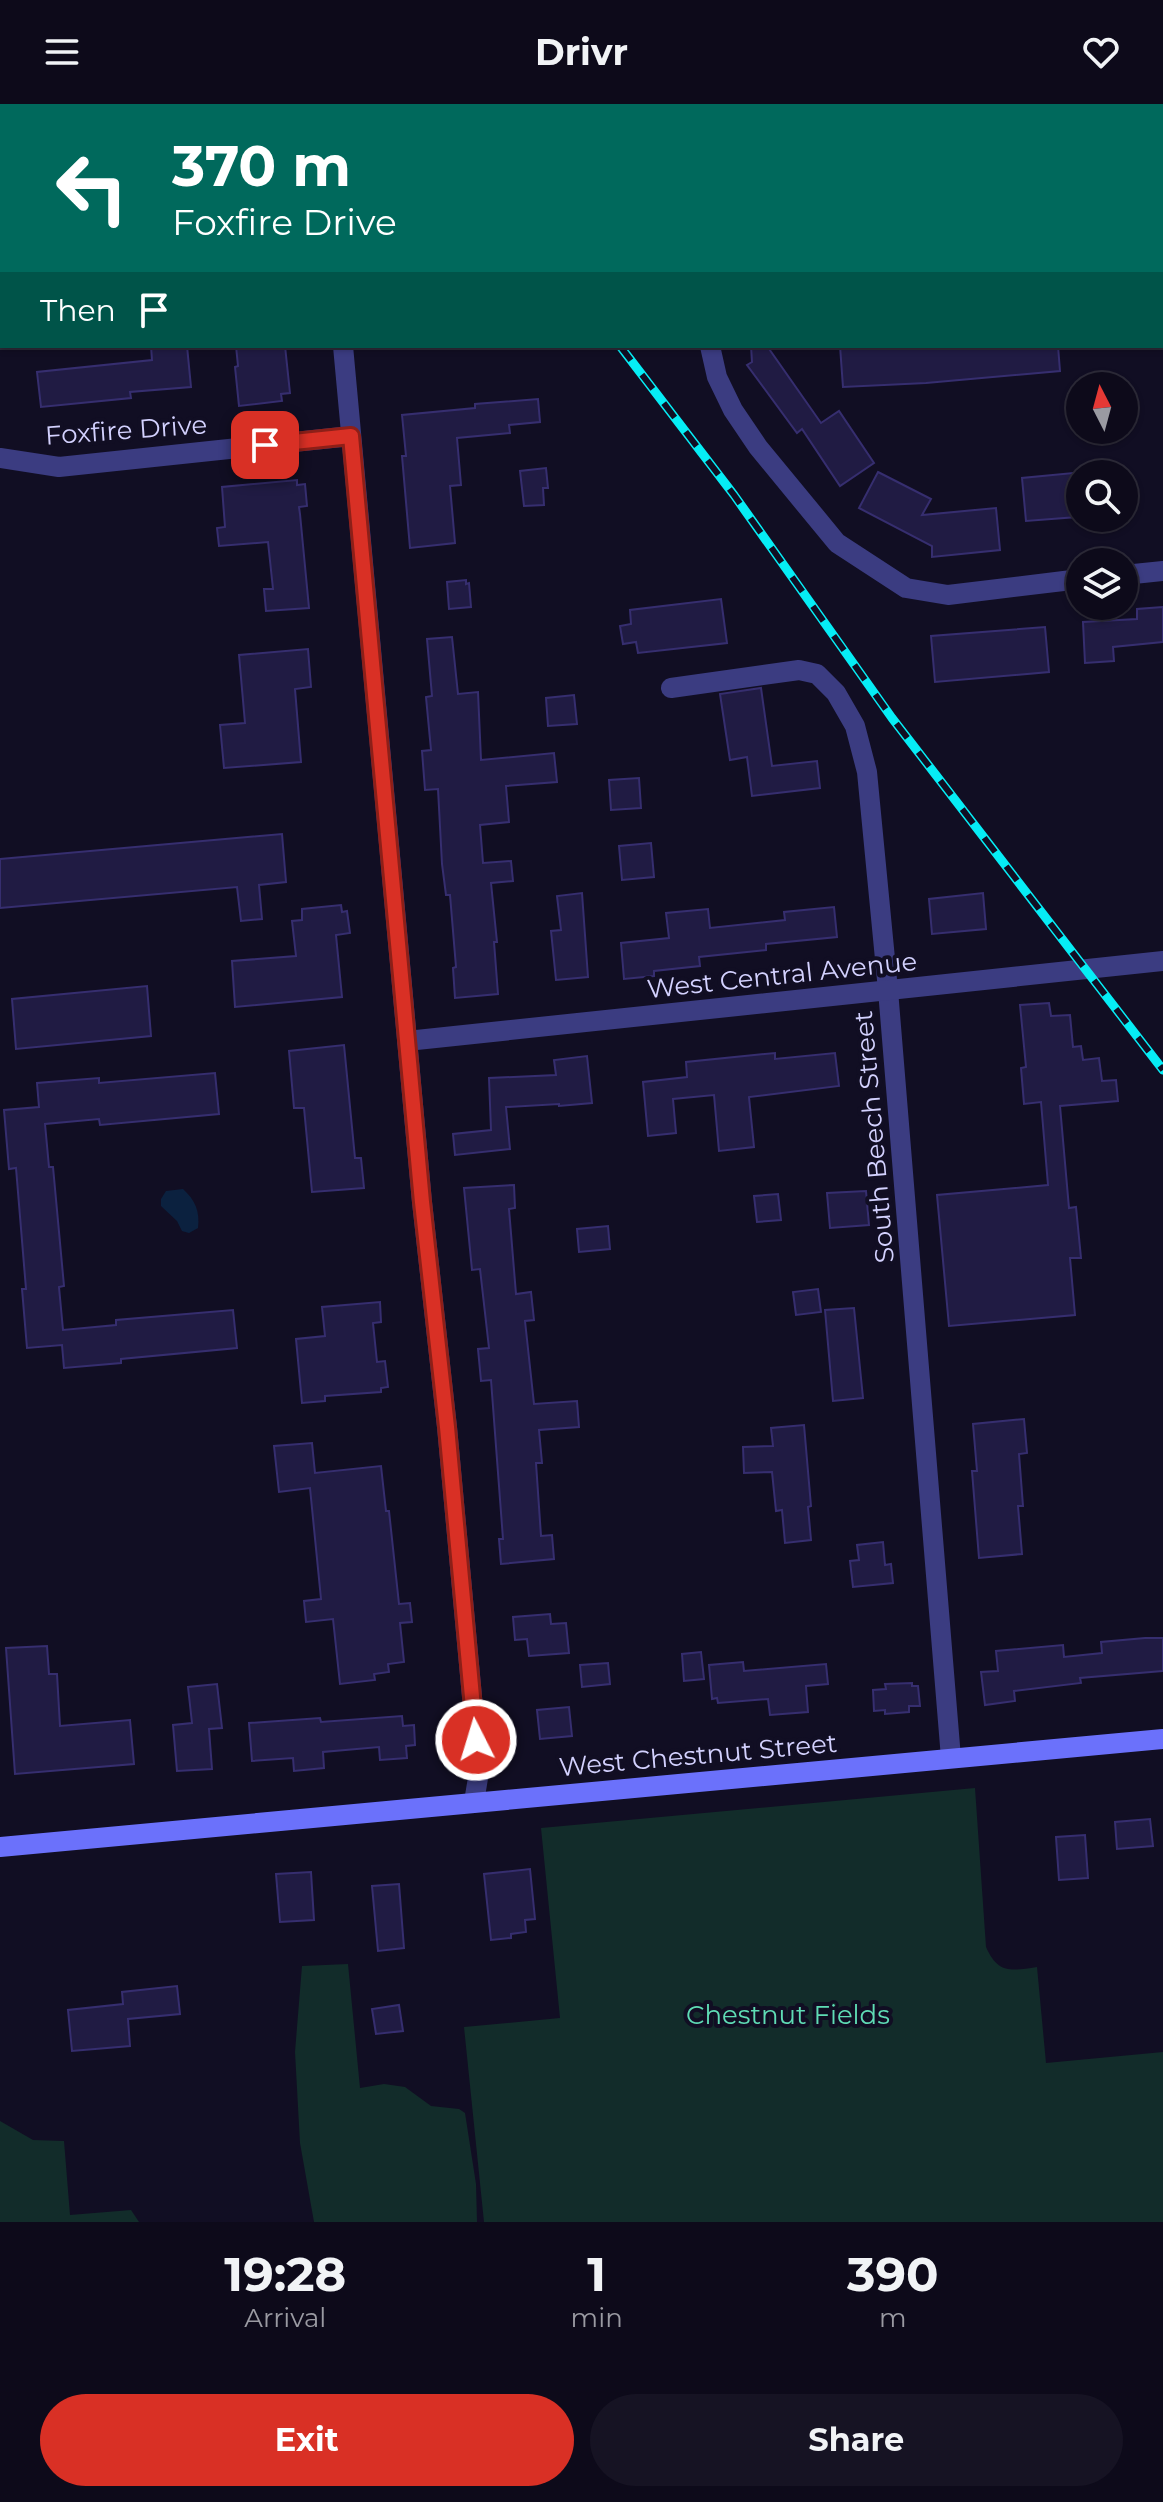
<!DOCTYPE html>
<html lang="en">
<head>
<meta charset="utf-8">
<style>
	:root { --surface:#0d0a1a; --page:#161323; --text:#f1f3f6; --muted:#9a9aa2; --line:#2d2b39; --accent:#d93025 }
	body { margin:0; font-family:Montserrat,sans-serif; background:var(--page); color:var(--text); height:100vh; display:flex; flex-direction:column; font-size:30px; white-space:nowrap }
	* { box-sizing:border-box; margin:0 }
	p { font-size:26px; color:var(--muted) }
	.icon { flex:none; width:44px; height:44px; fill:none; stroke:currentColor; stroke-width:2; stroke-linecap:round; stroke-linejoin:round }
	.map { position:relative; height:2118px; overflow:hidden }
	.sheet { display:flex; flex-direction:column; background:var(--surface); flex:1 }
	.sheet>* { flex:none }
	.banner { position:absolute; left:0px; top:0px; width:1164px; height:244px; box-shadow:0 2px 6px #0004,0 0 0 2px var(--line); background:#00695c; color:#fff; overflow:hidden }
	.needle { width:52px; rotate:354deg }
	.tools { position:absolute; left:1066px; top:268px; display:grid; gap:16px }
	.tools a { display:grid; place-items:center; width:72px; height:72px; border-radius:50%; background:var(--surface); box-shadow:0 2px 6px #0004,0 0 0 2px var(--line); font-size:40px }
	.pin { position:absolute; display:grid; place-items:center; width:68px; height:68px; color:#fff; margin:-34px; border-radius:16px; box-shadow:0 4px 12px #0006 }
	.me { position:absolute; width:88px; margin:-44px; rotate:355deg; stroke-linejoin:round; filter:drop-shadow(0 0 6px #0008) }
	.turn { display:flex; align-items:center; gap:28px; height:168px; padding:0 40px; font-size:36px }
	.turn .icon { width:104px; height:104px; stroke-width:2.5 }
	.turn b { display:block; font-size:56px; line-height:68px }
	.then { display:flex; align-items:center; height:76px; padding:0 40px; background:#0003; gap:16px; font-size:30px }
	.eta { display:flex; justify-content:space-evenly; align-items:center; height:136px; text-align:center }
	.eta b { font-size:48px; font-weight:700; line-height:56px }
	.cta { display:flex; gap:16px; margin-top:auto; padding:16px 40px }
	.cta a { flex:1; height:92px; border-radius:48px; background:var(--accent); color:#fff; font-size:32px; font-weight:700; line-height:92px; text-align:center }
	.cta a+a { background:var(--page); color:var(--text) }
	header { display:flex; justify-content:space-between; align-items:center; height:104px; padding:0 40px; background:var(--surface); font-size:36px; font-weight:700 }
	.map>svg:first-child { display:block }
	.green { fill:#122c2a }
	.water { fill:#0b213f }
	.building { fill:#201b43; stroke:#362e6f; stroke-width:2 }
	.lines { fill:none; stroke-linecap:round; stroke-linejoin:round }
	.street { stroke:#3b3c81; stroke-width:20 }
	.secondary { stroke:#6b71fb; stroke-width:20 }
	.rail-casing { stroke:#06edf5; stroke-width:9 }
	.rail { stroke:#110e23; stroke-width:6; stroke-dasharray:18; stroke-linecap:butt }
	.route-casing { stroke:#8d1f18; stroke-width:20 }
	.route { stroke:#d93025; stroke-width:14 }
	.labels { text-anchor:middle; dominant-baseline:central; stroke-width:8; stroke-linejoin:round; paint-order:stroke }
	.street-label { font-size:26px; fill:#d3d1fe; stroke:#110e23 }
	.park-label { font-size:26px; fill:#5fdcb5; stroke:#110e23 }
</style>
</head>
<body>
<header><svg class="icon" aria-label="menu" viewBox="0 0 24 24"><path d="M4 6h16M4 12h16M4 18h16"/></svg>Drivr<svg class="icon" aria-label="heart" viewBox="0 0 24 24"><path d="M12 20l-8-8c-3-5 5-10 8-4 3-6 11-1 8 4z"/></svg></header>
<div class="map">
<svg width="1163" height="2118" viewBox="0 0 1163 2118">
	<rect width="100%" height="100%" fill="#110e23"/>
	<g class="green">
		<path d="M975,1684L986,1843C998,1870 1011,1867 1037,1863L1046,1959L1163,1948V2118H484L464,1923L560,1914L541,1724Z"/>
		<polygon points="348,1860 360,1984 384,1980 405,1983 431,2002 459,2005 465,2009 476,2080 477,2118 314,2118 300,2039 295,1948 302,1862"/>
		<polygon points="0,2017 33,2036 64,2037 70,2111 131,2106 139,2118 0,2118"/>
	</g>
	<path class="water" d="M183,1085C195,1096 200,1107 198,1124L189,1129L182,1127L177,1117L161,1102V1095L166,1087Z"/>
	<g class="building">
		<polygon points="151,242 187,242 191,283 130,288 131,294 41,303 37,268 152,256"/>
		<polygon points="236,242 285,242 290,289 281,290 282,297 239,302 235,263 238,262"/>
		<polygon points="751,242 767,242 821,319 839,307 874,359 840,382 802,325 797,329 747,261 752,258"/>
		<polygon points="840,242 1058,242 1060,267 926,279 843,283"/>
		<polygon points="538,295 540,318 509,321 510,329 457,334 461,381 450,382 455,439 410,444 402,352 406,352 402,311 475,304 475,300"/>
		<polygon points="546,364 548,384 543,384 544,401 524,402 520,367"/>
		<polygon points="878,368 931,395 922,411 996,404 1000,446 932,453 932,442 859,404"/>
		<polygon points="1073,369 1077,413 1026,417 1022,374"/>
		<polygon points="297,376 297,381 305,380 307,402 299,403 300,410 309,504 266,507 264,485 273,485 268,438 219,442 217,424 225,423 222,383"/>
		<polygon points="466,476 466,480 469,479 471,503 449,505 447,478"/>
		<polygon points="721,495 727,539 638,549 636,538 623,540 620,522 631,520 630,506"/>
		<polygon points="1163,503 1163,538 1113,543 1114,557 1085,559 1083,518 1137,515 1137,505"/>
		<polygon points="1045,523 1049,568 935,578 931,532"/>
		<polygon points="452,533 458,590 478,588 481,656 554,649 557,678 506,682 509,718 480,721 483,759 511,757 513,777 491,779 497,838 494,838 498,890 455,894 453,864 456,863 450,791 446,791 442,760 438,685 425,686 422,647 431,646 426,593 432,592 427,535"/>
		<polygon points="308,545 311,583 295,585 301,658 224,664 220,621 245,619 239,551"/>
		<polygon points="761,584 772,662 817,657 820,684 752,692 747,653 730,656 720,590"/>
		<polygon points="574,591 577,620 548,622 546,594"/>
		<polygon points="639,674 641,704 611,706 609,676"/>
		<polygon points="282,730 286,778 259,781 262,815 241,817 237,783 0,804 0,755"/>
		<polygon points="651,739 654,773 622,776 619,742"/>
		<polygon points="582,789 588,873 556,876 551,827 561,826 557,792"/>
		<polygon points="983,789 986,825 932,830 929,795"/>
		<polygon points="341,801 342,808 347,807 350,829 336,831 342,893 235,903 232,857 296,852 292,817 302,816 302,805"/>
		<polygon points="834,803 837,833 766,840 766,846 699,853 700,862 654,867 654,872 624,875 621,839 669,834 666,809 708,805 710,824 785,816 784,808"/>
		<polygon points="147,882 151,932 16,945 12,895"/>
		<polygon points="1049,899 1051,912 1070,911 1073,943 1081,942 1083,956 1099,954 1102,977 1116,976 1118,997 1060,1002 1069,1104 1076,1103 1081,1154 1070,1154 1075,1211 949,1222 937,1091 1048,1081 1041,998 1024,1000 1021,964 1026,963 1020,901"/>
		<polygon points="344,941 355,1054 361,1054 364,1084 312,1088 304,1004 294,1004 289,947"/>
		<polygon points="775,949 775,955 835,949 839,982 749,993 754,1043 719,1047 714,991 673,995 676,1029 648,1032 643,978 687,973 686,958"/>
		<polygon points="587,952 592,999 559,1002 559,1000 506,1003 510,1045 455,1051 453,1030 491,1026 489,974 556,971 554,956"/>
		<polygon points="215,969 219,1010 100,1021 99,1015 45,1020 49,1063 53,1063 64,1182 59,1183 63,1226 116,1221 116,1216 233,1206 237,1244 121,1255 121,1259 64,1264 62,1241 27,1244 22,1185 26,1185 16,1064 9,1065 4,1006 39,1003 37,979 99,974 99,979"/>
		<polygon points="514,1081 515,1104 509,1105 516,1190 531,1188 534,1216 525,1217 534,1300 577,1297 579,1323 539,1326 542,1359 536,1359 541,1432 552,1431 554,1455 501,1460 499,1435 503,1435 491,1276 481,1277 478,1245 489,1244 480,1165 472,1166 464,1084"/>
		<polygon points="866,1087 869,1121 830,1124 827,1089"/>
		<polygon points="778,1090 781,1116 757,1118 754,1092"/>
		<polygon points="608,1122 610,1145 579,1148 577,1125"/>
		<polygon points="818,1185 821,1208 796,1211 793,1188"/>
		<polygon points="380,1198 381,1218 373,1219 377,1258 385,1257 388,1283 381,1284 381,1288 325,1292 325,1297 302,1299 296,1235 325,1232 322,1203"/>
		<polygon points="854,1204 863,1294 833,1297 825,1206"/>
		<polygon points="1024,1315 1027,1349 1019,1350 1023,1402 1018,1402 1022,1450 979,1454 972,1367 977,1367 973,1320"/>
		<polygon points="804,1321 811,1402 808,1403 811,1436 785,1439 782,1406 776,1407 772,1368 744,1369 743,1343 773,1342 771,1324"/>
		<polygon points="312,1339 315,1369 381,1362 386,1407 389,1407 399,1500 410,1499 412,1518 400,1519 404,1558 388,1560 389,1568 374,1570 375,1576 340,1580 333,1515 306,1518 304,1497 321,1495 310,1384 279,1388 274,1342"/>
		<polygon points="883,1438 885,1461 891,1460 893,1479 853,1483 850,1457 859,1456 857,1441"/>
		<polygon points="550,1510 551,1520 566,1519 569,1549 529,1552 527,1535 515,1536 513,1513"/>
		<polygon points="1145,1534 1163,1534 1163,1567 1080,1574 1081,1579 1014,1587 1015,1597 985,1601 981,1568 998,1567 996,1547 1063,1541 1064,1553 1102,1549 1101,1538"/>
		<polygon points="47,1542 49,1570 57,1570 60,1622 130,1616 134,1660 15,1670 6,1544"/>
		<polygon points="701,1548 704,1575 684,1577 682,1550"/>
		<polygon points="743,1558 744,1567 826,1560 828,1580 806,1582 808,1608 770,1611 768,1595 718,1599 717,1594 712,1595 709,1561"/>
		<polygon points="608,1559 610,1580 582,1583 580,1561"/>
		<polygon points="912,1579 912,1582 918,1582 920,1602 909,1602 909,1608 885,1610 885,1606 874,1607 873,1586 886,1585 885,1580"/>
		<polygon points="217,1580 222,1624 209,1625 212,1665 177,1667 173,1621 192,1619 188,1583"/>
		<polygon points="569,1603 572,1632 540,1635 537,1606"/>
		<polygon points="402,1612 403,1622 414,1621 415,1641 406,1642 407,1654 380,1656 379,1643 323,1648 324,1664 294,1667 293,1654 252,1657 249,1619 320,1614 321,1618"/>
		<polygon points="1150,1715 1153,1742 1117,1745 1115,1718"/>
		<polygon points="1085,1731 1088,1774 1059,1776 1056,1733"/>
		<polygon points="530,1765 535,1815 525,1816 526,1828 511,1830 511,1834 491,1836 484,1770"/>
		<polygon points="311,1768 314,1816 280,1818 276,1770"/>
		<polygon points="399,1780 404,1844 378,1847 372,1782"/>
		<polygon points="177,1882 180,1910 128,1915 130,1942 72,1947 68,1906 123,1900 122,1888"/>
		<polygon points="399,1901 403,1927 376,1930 372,1905"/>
	</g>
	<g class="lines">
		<g class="street">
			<polyline points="321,0 321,2"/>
			<polyline points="687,0 687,2"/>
			<polyline points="1162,16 1163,16"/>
			<polyline points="343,242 422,1098 447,1323 479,1668 474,1698"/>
			<polyline points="710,242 717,273 733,306 758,343 837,439 906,484 948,491 1080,475"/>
			<polyline points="0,354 59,363 351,332"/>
			<polyline points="1124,471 1163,467"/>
			<polyline points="671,584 799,566 817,570 836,589 855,622 867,668 888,886 951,1654"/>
			<polyline points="407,937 1163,857"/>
		</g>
		<polyline class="secondary" points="0,1743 1163,1635"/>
		<g class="rail-casing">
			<g id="rail">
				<polyline points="436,0 438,2"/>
				<polyline points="620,242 734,391 892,614 1163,966"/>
			</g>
		</g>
		<use href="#rail" class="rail"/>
	</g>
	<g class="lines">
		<g class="route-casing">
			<polyline id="route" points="265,341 351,332 422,1098 447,1323 476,1636"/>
		</g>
		<use href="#route" class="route"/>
	</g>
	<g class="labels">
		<g class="street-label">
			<text transform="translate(126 326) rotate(-4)">Foxfire Drive</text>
			<text transform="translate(782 871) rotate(-6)">West Central Avenue</text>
			<text transform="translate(874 1033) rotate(-95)">South Beech Street</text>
			<text transform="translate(698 1651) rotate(-5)">West Chestnut Street</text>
		</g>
		<g class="park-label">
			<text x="788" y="1911">Chestnut Fields</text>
		</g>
	</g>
</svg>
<div class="tools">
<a><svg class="needle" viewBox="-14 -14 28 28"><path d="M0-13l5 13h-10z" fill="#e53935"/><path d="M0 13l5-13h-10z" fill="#9a9aa2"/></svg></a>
<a><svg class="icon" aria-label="search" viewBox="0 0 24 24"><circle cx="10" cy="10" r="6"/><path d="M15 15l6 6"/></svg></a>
<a><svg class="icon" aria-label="layers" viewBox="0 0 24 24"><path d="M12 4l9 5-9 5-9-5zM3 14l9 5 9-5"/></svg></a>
</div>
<div class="pin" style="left:265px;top:341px;background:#d93025"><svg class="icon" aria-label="arrive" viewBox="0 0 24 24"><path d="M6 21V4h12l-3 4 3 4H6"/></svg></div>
<svg class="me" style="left:476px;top:1636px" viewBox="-20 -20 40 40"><circle r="17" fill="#d93025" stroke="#fff" stroke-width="3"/><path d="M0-11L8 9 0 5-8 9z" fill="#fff"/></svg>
<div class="banner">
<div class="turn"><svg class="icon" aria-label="left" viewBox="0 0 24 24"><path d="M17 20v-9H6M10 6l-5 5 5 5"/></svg><div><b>370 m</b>Foxfire Drive</div></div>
<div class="then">Then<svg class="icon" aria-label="arrive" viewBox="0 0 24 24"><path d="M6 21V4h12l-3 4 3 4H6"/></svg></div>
</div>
</div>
<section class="sheet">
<div class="eta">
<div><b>19:28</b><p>Arrival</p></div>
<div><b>1</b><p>min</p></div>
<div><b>390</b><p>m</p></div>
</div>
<div class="cta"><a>Exit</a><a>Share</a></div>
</section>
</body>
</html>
